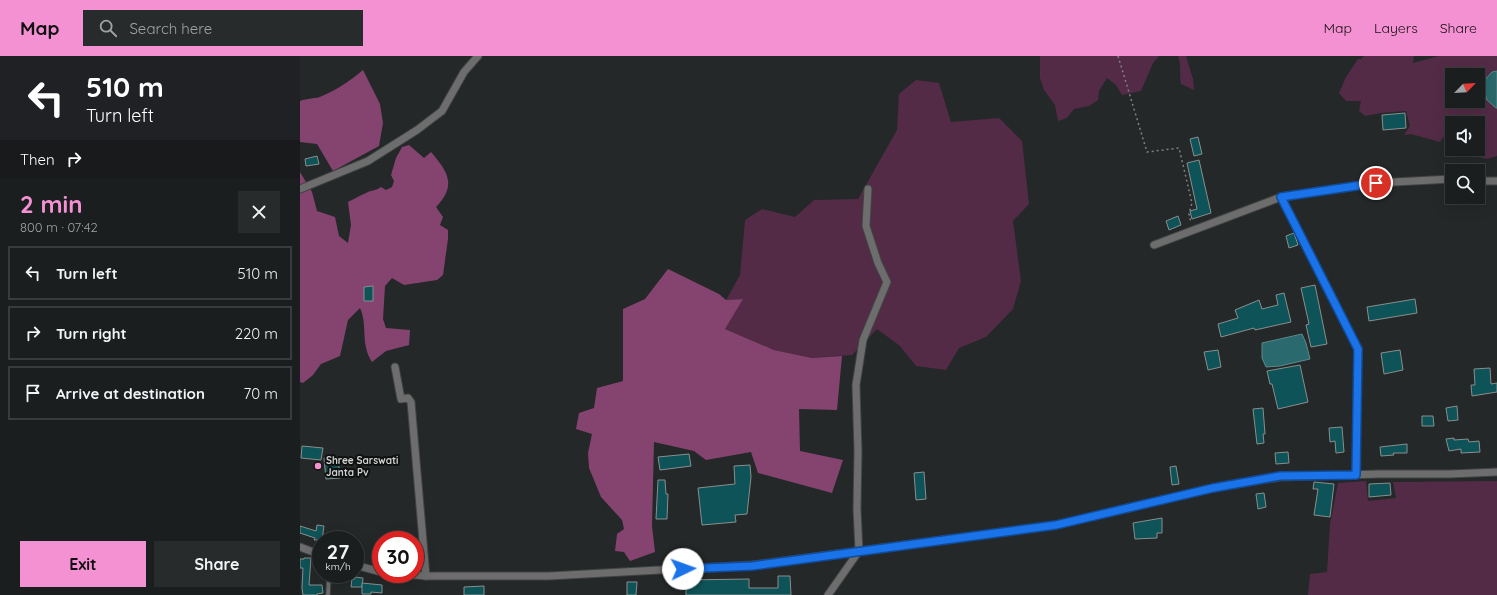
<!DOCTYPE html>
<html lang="en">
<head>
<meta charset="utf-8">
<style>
	:root { --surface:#1b1e1e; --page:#282b2b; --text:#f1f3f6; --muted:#a0a2a4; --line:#393c3c; --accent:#f491d3 }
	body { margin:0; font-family:Quicksand,sans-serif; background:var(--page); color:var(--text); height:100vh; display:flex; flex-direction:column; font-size:15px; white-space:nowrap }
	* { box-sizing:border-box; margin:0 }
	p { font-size:13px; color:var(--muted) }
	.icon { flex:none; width:22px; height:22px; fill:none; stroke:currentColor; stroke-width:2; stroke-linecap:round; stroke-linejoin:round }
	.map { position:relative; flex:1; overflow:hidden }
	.side { display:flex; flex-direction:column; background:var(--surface); width:300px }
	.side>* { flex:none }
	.banner { background:#202124; color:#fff; overflow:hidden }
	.needle { width:26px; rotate:65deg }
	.fabs { position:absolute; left:1145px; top:12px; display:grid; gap:8px }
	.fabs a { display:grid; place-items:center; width:40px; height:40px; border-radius:0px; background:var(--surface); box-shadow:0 4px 16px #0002,0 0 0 1px var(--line); font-size:20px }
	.speed { position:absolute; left:12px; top:475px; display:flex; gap:8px; font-size:20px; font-weight:700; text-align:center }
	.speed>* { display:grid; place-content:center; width:52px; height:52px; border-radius:50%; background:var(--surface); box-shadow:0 4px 16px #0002,0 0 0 1px var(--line); line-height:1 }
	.speed small { font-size:10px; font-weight:400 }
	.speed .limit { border:6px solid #d22; background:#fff; color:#111 }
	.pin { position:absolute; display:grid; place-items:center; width:34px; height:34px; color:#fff; margin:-17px; border:2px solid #fff; border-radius:50%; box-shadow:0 1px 4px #0007 }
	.me { position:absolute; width:44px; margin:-22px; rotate:87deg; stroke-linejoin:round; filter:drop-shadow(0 0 3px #0008) }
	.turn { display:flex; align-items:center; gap:14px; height:84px; padding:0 20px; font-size:18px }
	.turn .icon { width:52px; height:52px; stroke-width:2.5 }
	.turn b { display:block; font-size:28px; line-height:34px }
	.then { display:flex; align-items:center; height:38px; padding:0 20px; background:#0003; gap:8px; font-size:15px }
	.round { display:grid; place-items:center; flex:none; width:42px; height:42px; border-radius:0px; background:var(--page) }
	.head { display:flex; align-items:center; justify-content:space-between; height:68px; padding:0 20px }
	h1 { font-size:24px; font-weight:700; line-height:30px; color:var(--accent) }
	.action { display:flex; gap:8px; margin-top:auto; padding:8px 20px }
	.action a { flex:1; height:46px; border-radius:0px; background:var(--accent); color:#111; font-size:16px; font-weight:700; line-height:46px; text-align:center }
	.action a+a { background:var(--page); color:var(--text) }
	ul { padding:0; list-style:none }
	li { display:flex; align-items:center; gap:12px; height:54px; margin:0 8px 6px; padding:0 12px; border:2px solid var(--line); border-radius:0px }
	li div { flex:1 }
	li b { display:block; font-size:15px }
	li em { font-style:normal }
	header { display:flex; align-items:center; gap:24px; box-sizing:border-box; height:56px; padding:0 20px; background:var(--accent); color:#111 }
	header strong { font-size:19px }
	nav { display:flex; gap:22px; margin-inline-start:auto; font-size:14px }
	.search { width:280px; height:36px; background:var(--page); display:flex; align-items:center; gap:10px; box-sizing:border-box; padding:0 14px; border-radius:0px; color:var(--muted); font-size:15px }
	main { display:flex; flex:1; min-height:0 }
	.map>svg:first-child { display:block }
	.green { fill:#532b46; fill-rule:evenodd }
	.forest { fill:#85436f }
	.water { fill:#2a696d; stroke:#5c898c }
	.building { fill:#0e5357; stroke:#898e8e }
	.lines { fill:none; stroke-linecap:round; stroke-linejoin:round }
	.lane-casing { stroke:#404444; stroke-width:5.5 }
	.street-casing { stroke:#404444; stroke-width:9 }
	.path { stroke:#7f8282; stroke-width:1.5; stroke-dasharray:2 3; stroke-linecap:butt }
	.lane { stroke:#6e6d6e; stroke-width:3.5 }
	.street { stroke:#6e6d6e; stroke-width:7 }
	.route-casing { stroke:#114b97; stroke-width:10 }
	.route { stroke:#1a73e8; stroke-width:7 }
	.poi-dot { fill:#f491d3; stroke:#0f1010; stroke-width:1.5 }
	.labels { text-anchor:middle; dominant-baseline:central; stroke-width:4; stroke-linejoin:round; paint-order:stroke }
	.poi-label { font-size:10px; font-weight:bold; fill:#d2d4d4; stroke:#0f1010; text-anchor:start }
</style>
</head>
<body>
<header>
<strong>Map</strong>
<div class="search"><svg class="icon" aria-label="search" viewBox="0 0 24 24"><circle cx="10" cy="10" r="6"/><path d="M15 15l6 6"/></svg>Search here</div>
<nav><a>Map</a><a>Layers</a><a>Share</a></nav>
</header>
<main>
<section class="side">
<div class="banner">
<div class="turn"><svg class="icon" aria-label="left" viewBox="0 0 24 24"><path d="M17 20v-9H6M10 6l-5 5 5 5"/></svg><div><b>510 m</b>Turn left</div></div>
<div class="then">Then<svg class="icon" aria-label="right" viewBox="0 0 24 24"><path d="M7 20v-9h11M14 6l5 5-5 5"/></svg></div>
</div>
<div class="head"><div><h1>2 min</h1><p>800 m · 07:42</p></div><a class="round"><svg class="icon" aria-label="close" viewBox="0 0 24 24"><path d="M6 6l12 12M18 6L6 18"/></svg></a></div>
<ul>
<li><svg class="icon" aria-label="left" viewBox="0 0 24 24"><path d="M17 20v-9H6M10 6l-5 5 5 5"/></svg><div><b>Turn left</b></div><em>510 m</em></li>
<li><svg class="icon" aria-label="right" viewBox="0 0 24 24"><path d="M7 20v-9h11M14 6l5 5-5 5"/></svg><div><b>Turn right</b></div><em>220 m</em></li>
<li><svg class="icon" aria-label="arrive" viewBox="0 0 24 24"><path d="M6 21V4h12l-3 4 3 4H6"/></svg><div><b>Arrive at destination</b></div><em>70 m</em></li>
</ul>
<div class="action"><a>Exit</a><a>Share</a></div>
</section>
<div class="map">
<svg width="1197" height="539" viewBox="0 0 1197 539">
	<rect width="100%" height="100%" fill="#242828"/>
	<g class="green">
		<polygon points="740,0 859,0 853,7 841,35 822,39 816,29 807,22 799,35 798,44 789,50 774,53 767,62 758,65 755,49 744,34 740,22"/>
		<path d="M878,0H886L893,23L894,34L881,28C879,18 882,10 878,0Z"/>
		<path d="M1064,0H1114L1113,7L1139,0H1197V15L1191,16L1197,52V100L1187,103L1179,101L1174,93H1178V67H1152V73L1147,76L1140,86L1111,78L1104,79L1110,70L1106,55L1081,57L1065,60L1059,55L1061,45H1046L1039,37L1046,21L1058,3H1061ZM1152,19H1178V45H1152Z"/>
		<polygon points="616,24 639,27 651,66 699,62 722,85 729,148 713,165 721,225 713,253 686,281 659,292 646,314 616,310 600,290 577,273 552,299 512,302 474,294 425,273 442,243 426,244 440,219 445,164 462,153 495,161 514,144 558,143 597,74 599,38"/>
		<polygon points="1066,425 1068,445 1096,442 1093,426 1197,425 1197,539 1008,539 1010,518 1027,516 1030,468 1038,427"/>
	</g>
	<g class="forest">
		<path d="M63,14L80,48L83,67L79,90L33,115L17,88L0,86V45C7,42 16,43 22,40C37,34 51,24 63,14Z"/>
		<path d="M109,89L124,102L131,96C148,116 157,129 136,151L143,161L140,169L148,174V183L143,219L137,224L104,229L92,222L85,230L83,263L86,272L110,274L109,289L86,295L72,306C60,288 68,269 60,252L48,264L40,300L21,308L13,319L3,327L0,326V116L12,136L17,155L35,161L39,180L48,187L51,169L48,146C54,143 59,140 66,137C71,134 76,135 81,131L86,134L92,131L94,125L91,119L96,102L102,91Z"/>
		<polygon points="368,213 419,238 426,244 443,243 425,273 474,294 512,302 542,300 537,354 499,353 500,395 543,404 532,437 458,417 451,396 406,404 394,395 354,386 352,470 355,496 330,505 324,496 315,495 317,478 324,473 322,464 301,441 289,412 288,397 292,378 276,373 279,357 294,352 297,332 323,325 323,253 345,243"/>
	</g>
	<g class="water">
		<polygon points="1197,15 1197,52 1196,52 1187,44 1182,27 1192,16"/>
		<polygon points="1002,278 1006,287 1010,303 980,310 966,311 962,302 962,287"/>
	</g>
	<g class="building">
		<polygon points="1105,57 1106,72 1083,74 1082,59"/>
		<polygon points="898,81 902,98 894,100 890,83"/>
		<polygon points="17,100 19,108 6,110 5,103"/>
		<polygon points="899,104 911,157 892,163 890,155 897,153 887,107"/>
		<polygon points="878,160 881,169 869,174 866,165"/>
		<polygon points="994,177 998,189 989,192 986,180"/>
		<polygon points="1015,229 1027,288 1011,291 1006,269 1009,268 1001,232"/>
		<polygon points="73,230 73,245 64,245 64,231"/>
		<polygon points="984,237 991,266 955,274 954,272 921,281 918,268 938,262 935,254 959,244 962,253 978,249 976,239"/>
		<polygon points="1115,243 1117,257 1069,265 1067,251"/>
		<polygon points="918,294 921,311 908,314 904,296"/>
		<polygon points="1100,294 1103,314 1084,318 1081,297"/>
		<polygon points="1000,309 1008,346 978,353 972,328 970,328 967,315"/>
		<polygon points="1190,312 1191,328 1197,327 1197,336 1172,340 1171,329 1175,329 1174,313"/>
		<polygon points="1157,350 1158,364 1148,365 1146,352"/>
		<polygon points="963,352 965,378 963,378 964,387 957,388 953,353"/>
		<polygon points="1122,360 1133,360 1134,370 1122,370"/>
		<polygon points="1042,371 1044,396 1036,397 1035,385 1030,386 1029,372"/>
		<polygon points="1154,382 1154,384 1168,383 1169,386 1179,385 1180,396 1161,397 1161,393 1149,395 1146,383"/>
		<polygon points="1107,388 1107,397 1093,397 1094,399 1081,400 1080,391"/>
		<polygon points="2,390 23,392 21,404 1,402"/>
		<polygon points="988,396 989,407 976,408 975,397"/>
		<polygon points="389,398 391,410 360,414 358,401"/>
		<polygon points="38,401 40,422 26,423 24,402"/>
		<polygon points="450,409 451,421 447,458 435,459 436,466 402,469 398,432 435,428 434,410"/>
		<polygon points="876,410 879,428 872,429 870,411"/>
		<polygon points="624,416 626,443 616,444 614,417"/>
		<polygon points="358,424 365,424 366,438 368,438 367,463 356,463"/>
		<polygon points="1014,426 1034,428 1030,461 1014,459 1018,433 1013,433"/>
		<polygon points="1090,427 1091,439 1069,441 1069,428"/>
		<polygon points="964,437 966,451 958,453 956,438"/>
		<polygon points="862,462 862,477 857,477 857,482 835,483 833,467"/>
		<polygon points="17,469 24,470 22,484 14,484 15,482 0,477 0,470 16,475"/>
		<polygon points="4,502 11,502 9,529 22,529 23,537 17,538 17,539 3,539 2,532 3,512 0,512 0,503 4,503"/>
		<polygon points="478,520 490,520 491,539 386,539 386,524 449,523 449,532 478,532"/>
		<polygon points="55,521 63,522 62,531 51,531 52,523 55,523"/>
		<polygon points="327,526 337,526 336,539 327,539"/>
		<polygon points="62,527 82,529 82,537 71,536 71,538 62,538"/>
		<polygon points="184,530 184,539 164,539 164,531"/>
	</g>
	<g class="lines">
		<g class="lane-casing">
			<g id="lane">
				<polyline points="981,141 1058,293 1056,419"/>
				<polyline points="28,539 29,518"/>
			</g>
		</g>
		<g class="street-casing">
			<g id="street">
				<polyline points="1178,125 1197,125"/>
				<polyline points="0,133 68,105 117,74 142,55 164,16 178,0"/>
				<polyline points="854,189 981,141 1075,127 1152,123"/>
				<polyline points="95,311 101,343 108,342 111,346 126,520"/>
				<polyline points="0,491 21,499"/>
				<polyline points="55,509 81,516"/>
				<polyline points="104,518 126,520 249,520 452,509 756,469 913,432 980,421 1079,418 1150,418 1197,416"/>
				<polyline points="528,539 559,495 557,453 558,396 556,329 563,284 587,226 578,207 566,170 568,133"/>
			</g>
		</g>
		<polyline class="path" points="818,0 847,96 879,92 892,147 889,158 891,167"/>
		<use href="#lane" class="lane"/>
		<use href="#street" class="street"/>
	</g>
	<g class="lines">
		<g class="route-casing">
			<polyline id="route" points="383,513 452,510 756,469 913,432 980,420 1056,419 1058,293 981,141 1076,127"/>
		</g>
		<use href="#route" class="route"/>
	</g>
	<circle class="poi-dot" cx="18" cy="410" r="4"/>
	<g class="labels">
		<g class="poi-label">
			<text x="26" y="404">Shree Sarswati<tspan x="26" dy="12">Janta Pv</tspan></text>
		</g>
	</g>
</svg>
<div class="fabs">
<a><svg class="needle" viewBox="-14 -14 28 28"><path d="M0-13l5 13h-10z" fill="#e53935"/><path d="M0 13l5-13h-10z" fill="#a0a2a4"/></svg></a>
<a><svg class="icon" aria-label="sound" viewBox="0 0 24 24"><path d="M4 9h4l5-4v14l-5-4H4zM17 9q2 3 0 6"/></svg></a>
<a><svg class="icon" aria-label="search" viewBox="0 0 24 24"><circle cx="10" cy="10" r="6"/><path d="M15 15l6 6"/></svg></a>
</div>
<div class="speed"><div>27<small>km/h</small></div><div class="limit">30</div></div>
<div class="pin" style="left:1076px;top:127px;background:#d93025"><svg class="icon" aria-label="arrive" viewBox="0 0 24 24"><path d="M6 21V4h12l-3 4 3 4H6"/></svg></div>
<svg class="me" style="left:383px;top:513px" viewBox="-20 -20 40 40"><circle r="19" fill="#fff"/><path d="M0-13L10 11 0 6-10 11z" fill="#1a73e8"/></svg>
</div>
</main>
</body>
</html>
